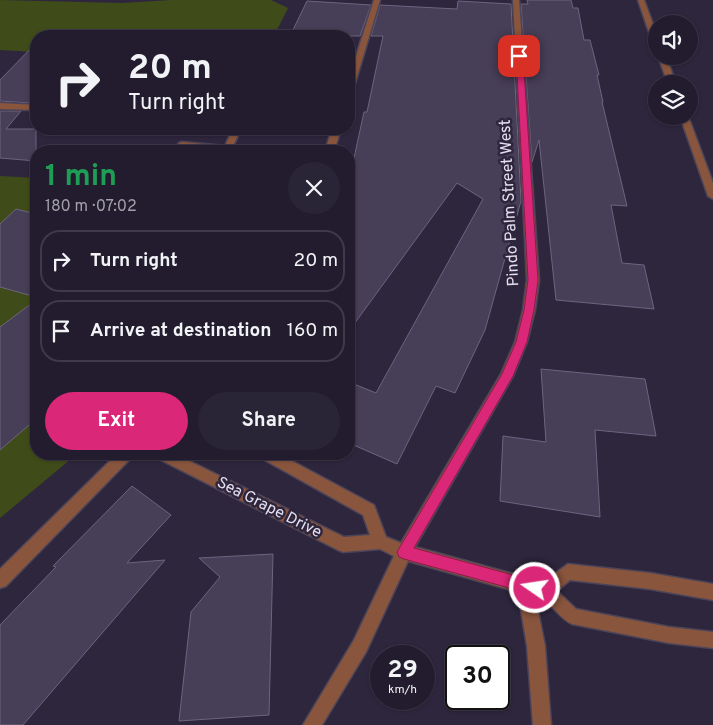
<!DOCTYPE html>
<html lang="en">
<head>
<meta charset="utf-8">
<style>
	:root { --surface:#221c2e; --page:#2a2536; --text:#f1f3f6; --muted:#a2a1aa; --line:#3f3a4a; --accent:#db2777 }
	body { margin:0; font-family:Overpass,sans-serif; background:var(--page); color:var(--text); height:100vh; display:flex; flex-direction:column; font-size:19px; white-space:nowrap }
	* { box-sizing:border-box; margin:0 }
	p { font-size:16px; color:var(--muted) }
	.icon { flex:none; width:28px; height:28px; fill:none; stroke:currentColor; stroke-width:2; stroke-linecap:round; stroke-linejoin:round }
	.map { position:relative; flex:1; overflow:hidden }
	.side { position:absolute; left:30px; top:145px; width:325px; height:315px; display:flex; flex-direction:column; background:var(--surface); border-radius:20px; box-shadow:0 1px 4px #0004,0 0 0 1px var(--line) }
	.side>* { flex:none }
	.guide { position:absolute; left:30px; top:30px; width:325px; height:105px; border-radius:20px; box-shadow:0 1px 4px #0004,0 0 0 1px var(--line); background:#221c2e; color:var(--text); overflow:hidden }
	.tools { position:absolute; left:648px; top:15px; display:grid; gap:10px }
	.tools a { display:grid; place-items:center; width:50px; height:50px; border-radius:50%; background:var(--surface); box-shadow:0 1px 4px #0004,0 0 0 1px var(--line); font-size:25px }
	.speed { position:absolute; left:370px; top:645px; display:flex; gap:10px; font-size:25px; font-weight:700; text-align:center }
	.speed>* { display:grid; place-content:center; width:65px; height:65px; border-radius:50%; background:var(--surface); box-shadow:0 1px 4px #0004,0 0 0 1px var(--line); line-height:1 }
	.speed small { font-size:12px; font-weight:400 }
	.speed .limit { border:2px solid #111; border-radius:8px; background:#fff; color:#111 }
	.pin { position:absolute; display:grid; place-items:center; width:42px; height:42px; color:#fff; margin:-21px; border-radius:10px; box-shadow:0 2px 8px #0006 }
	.me { position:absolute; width:55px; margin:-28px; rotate:283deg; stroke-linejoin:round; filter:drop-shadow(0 0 4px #0008) }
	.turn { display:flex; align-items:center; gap:18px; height:105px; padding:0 15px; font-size:22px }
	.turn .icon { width:65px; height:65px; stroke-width:2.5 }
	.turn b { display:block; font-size:35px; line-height:42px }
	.round { display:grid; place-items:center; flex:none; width:52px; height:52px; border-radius:26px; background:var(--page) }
	.headline { display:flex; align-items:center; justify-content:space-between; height:85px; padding:0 15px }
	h1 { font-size:30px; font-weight:700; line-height:38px; color:#1e9e55 }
	.action { display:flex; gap:10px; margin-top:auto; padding:10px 15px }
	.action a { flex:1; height:58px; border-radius:30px; background:var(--accent); color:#fff; font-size:20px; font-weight:700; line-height:58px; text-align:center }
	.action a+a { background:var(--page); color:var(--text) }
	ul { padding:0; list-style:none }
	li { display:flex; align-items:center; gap:15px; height:62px; margin:0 10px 8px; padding:0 5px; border:2px solid var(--line); border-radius:20px }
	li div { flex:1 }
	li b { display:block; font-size:19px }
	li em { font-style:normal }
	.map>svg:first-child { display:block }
	.green { fill:#3f4c19 }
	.building { fill:#473e57; stroke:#6d647f }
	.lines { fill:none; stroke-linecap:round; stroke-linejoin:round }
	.minor-casing { stroke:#4b4459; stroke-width:3 }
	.minor { fill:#8a553d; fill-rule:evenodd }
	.route { fill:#db2777; stroke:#8e194d }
	.labels { text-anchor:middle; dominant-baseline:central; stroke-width:5; stroke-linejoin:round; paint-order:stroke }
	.street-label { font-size:16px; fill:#e4dfef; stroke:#2e263d }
</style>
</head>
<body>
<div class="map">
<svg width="713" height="725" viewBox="0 0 713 725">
	<rect width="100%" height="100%" fill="#2e263d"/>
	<g class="green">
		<polygon points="0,0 121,3 172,0 271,0 288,8 274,36 36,36 36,52 0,50"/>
		<polygon points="0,176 36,178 36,454 77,454 0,518"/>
	</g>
	<g class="building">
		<polygon points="527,0 571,0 573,8 578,8 584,40 590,40 599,75 597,75 603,102 602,102 627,206 611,205 622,263 644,265 654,309 556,300 539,140 532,162 521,4 528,4"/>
		<polygon points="307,1 371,5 360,36 290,36"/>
		<polygon points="458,1 511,4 521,201 485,330 455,393 436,386 397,464 349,443 349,382 376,393 483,199 457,183 349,331 349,181 364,112 367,112 383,36 371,36 380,5 457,9"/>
		<polygon points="36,43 36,94 29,103 0,101 0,80"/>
		<polygon points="0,111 21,111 6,129 36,129 36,161 0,158"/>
		<polygon points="16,209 36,214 36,297 0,287 0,224"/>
		<polygon points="36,300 36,419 0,450 0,327"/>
		<polygon points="541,369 645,379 656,436 595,430 600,517 500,501 503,436 546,442"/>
		<polygon points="132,486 171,515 127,563 165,560 23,725 0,725 0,625 56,567 53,566"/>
		<polygon points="273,554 269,715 179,721 191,612 220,577 199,558"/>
	</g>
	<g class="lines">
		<g class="minor-casing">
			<g id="minor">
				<polygon points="374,0 380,0 353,90 349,92 349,78"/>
				<path d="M513,0H519L539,280L535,310L527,342L513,376L415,547L543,582L568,564L650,573L713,584V600L650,589L570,580L557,591L576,609L669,627L713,632V648L669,643L572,624C558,618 550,599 535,596L545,646L551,725H533L527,646L518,592L408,561L366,652L322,725H303L354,640L394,556L380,549L343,552L338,550L157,458L155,454H175L344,537L370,535L363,515L261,458L259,454H279L374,505L386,537L401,543L501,374L515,342L523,310L527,280Z"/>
				<polygon points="638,0 644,0 656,32 656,43 652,41"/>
				<polygon points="658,56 666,56 676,84 668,84"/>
				<polygon points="0,103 36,105 36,110 0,109"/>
				<polygon points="680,116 688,116 713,183 713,199 708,196"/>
				<polygon points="233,129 241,129 233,146 261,148 266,151 228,151 185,148 182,151 173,151 179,143 182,142 225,146"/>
				<polygon points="310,129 341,129 334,151 325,151 331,132 314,132"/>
				<polygon points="117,454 133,454 131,458 6,586 0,588 0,569"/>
			</g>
		</g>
		<use href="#minor" class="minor"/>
	</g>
	<polygon class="route" points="519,54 523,56 538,280 534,310 527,342 513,376 414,548 535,581 540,583 542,588 540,593 535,595 404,559 399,557 397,552 502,374 516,342 524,310 528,280 516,56"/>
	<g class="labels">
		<g class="street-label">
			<text transform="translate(510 203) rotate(-93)">Pindo Palm Street West</text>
			<text transform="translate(269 508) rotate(27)">Sea Grape Drive</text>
		</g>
	</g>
</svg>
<div class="tools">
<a><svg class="icon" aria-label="sound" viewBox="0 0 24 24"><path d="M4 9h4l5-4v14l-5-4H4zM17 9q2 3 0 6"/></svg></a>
<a><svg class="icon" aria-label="layers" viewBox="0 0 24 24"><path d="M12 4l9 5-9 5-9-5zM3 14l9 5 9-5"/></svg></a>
</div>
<div class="speed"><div>29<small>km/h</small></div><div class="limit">30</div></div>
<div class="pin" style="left:519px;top:56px;background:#d93025"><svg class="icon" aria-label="arrive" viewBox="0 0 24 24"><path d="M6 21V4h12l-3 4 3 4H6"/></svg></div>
<svg class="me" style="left:535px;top:588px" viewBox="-20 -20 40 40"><circle r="17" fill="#db2777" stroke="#fff" stroke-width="3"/><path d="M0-11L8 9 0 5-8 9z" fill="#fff"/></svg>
<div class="guide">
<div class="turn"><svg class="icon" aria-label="right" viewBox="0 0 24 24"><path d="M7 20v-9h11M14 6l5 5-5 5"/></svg><div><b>20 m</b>Turn right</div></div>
</div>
<section class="side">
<div class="headline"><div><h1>1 min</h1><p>180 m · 07:02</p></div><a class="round"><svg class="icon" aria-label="close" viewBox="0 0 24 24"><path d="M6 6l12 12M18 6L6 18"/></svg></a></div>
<ul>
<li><svg class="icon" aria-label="right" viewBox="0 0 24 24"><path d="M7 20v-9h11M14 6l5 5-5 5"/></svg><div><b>Turn right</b></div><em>20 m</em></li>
<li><svg class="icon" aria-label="arrive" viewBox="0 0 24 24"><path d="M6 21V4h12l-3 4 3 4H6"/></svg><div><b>Arrive at destination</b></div><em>160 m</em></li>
</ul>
<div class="action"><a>Exit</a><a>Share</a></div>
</section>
</div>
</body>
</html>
